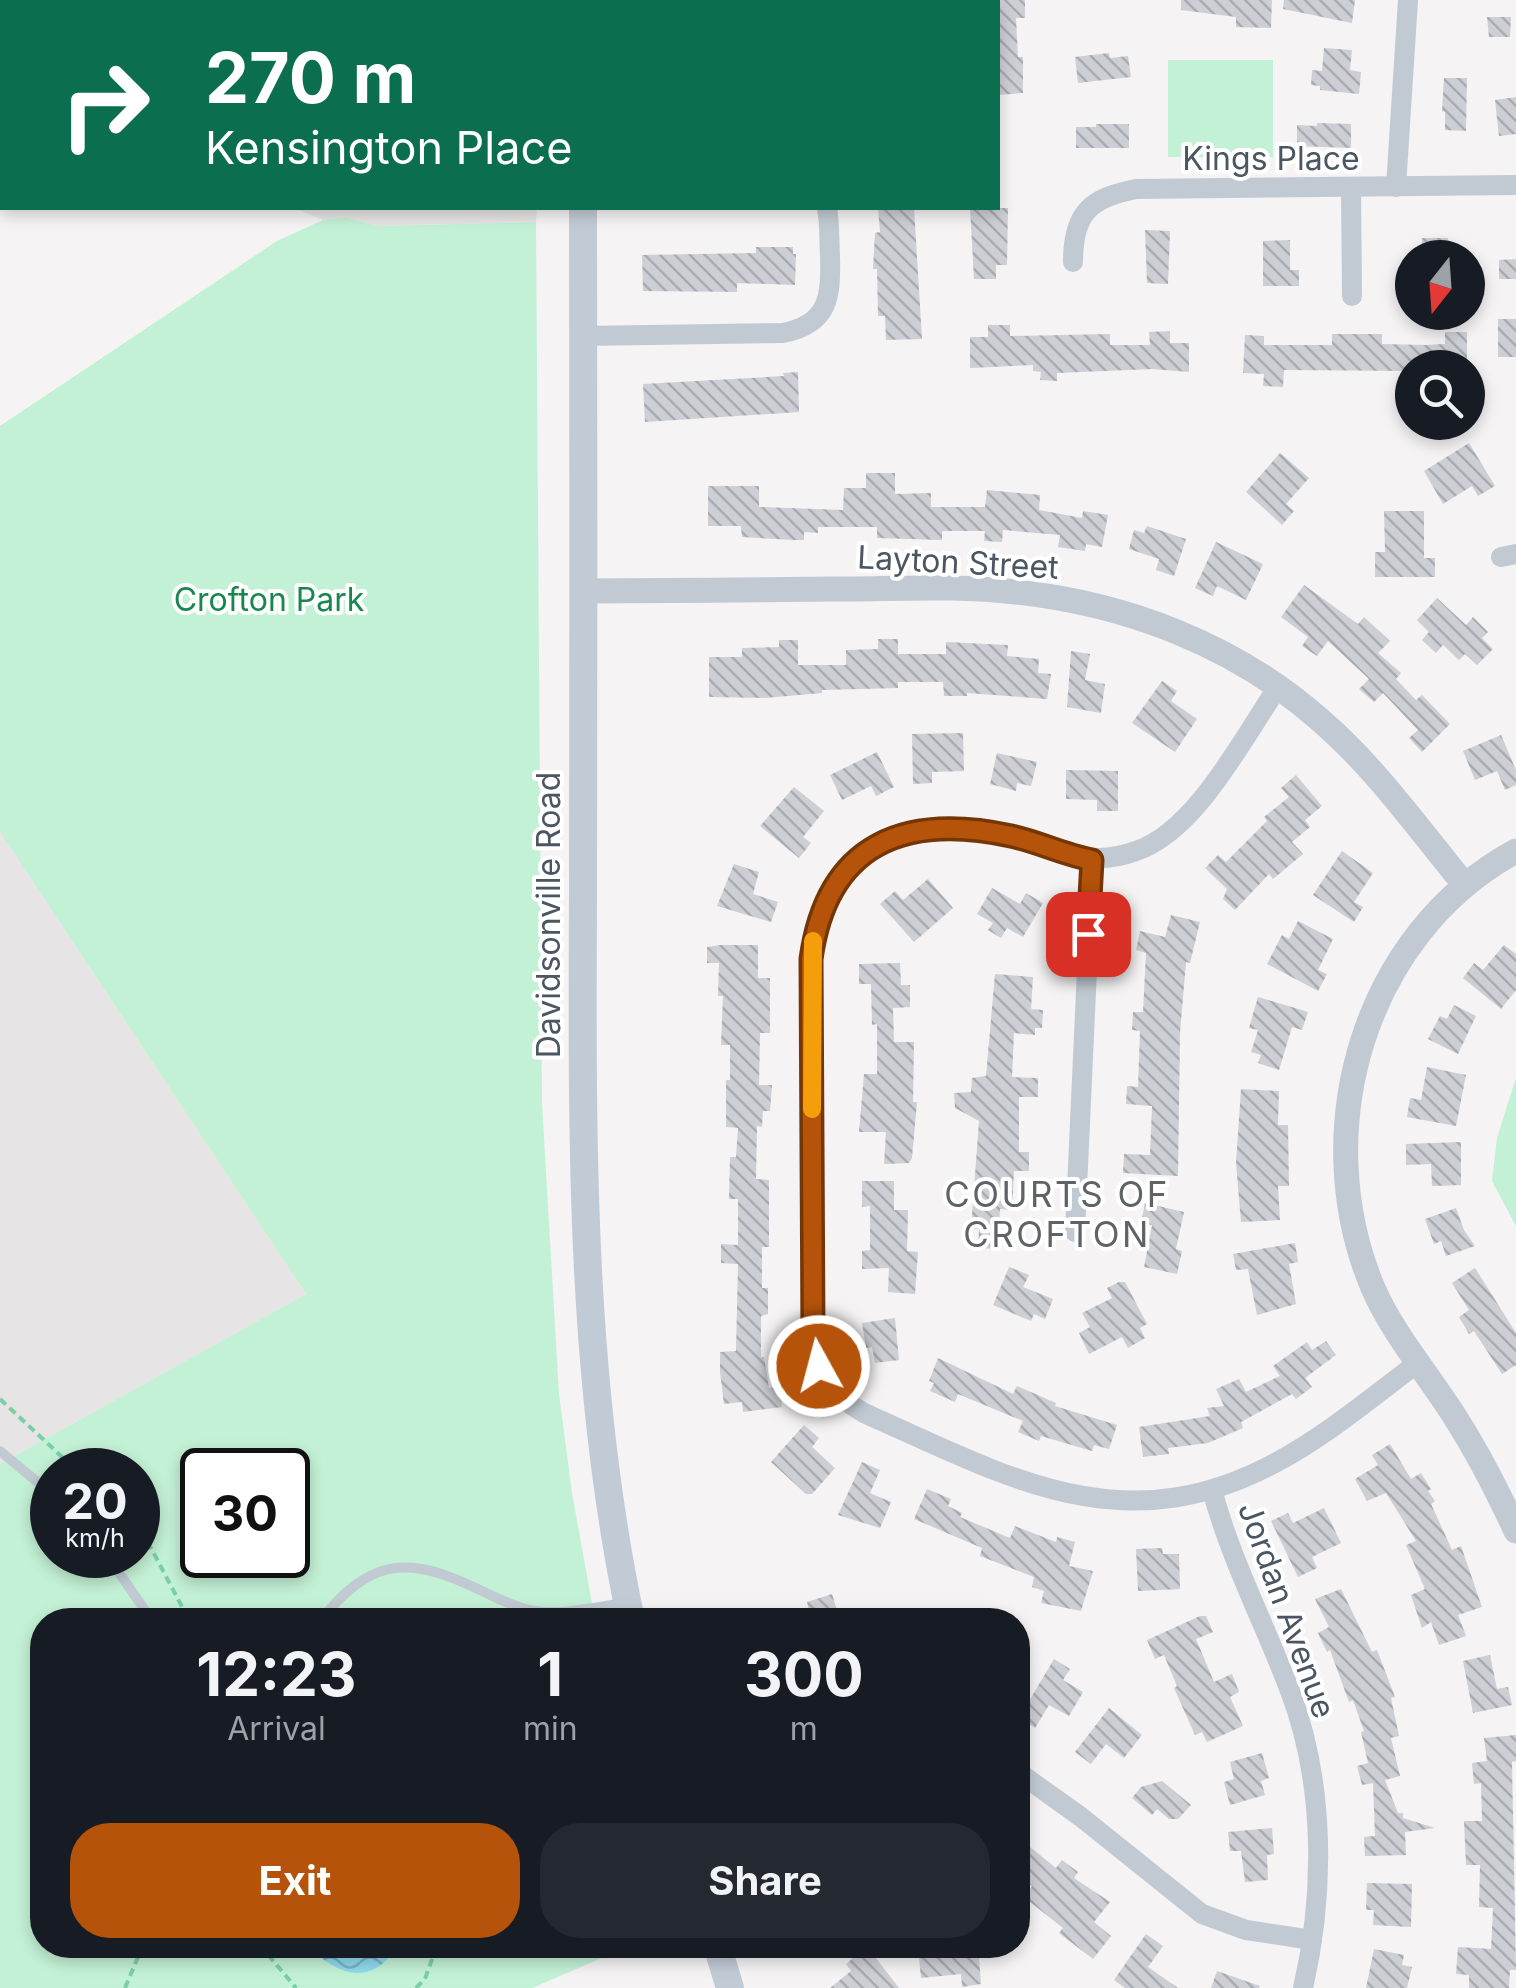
<!DOCTYPE html>
<html lang="en">
<head>
<meta charset="utf-8">
<style>
	:root { --surface:#171b24; --page:#242831; --text:#f1f3f6; --muted:#9ea1a6; --accent:#b45309 }
	body { margin:0; font-family:Inter,sans-serif; background:var(--page); color:var(--text); height:100vh; display:flex; flex-direction:column; font-size:38px; white-space:nowrap }
	* { box-sizing:border-box; margin:0 }
	p { font-size:32px; color:var(--muted) }
	.icon { flex:none; width:55px; height:55px; fill:none; stroke:currentColor; stroke-width:2; stroke-linecap:round; stroke-linejoin:round }
	.map { position:relative; flex:1; overflow:hidden }
	.drawer { position:absolute; left:30px; top:1608px; width:1000px; height:350px; display:flex; flex-direction:column; background:var(--surface); border-radius:40px; box-shadow:0 5px 15px #0003 }
	.drawer>* { flex:none }
	.top-card { position:absolute; left:0px; top:0px; width:1000px; height:210px; box-shadow:0 5px 15px #0003; background:#0b6e4f; color:#fff; overflow:hidden }
	.needle { width:65px; rotate:197deg }
	.fabs { position:absolute; left:1395px; top:240px; display:grid; gap:20px }
	.fabs a { display:grid; place-items:center; width:90px; height:90px; border-radius:50%; background:var(--surface); box-shadow:0 5px 15px #0003; font-size:50px }
	.speed { position:absolute; left:30px; top:1448px; display:flex; gap:20px; font-size:50px; font-weight:700; text-align:center }
	.speed>* { display:grid; place-content:center; width:130px; height:130px; border-radius:50%; background:var(--surface); box-shadow:0 5px 15px #0003; line-height:1 }
	.speed small { font-size:25px; font-weight:400 }
	.speed .limit { border:5px solid #111; border-radius:15px; background:#fff; color:#111 }
	.pin { position:absolute; display:grid; place-items:center; width:85px; height:85px; color:#fff; margin:-42px; border-radius:20px; box-shadow:0 5px 15px #0006 }
	.me { position:absolute; width:110px; margin:-55px; rotate:353deg; stroke-linejoin:round; filter:drop-shadow(0 0 8px #0008) }
	.turn { display:flex; align-items:center; gap:35px; height:210px; padding:0 40px; font-size:45px }
	.turn .icon { width:130px; height:130px; stroke-width:2.5 }
	.turn b { display:block; font-size:70px; line-height:85px }
	.eta { display:flex; justify-content:space-evenly; align-items:center; height:170px; text-align:center }
	.eta b { font-size:60px; font-weight:700; line-height:70px }
	.button { display:flex; gap:20px; margin-top:auto; padding:20px 40px }
	.button a { flex:1; height:115px; border-radius:40px; background:var(--accent); color:#fff; font-size:40px; font-weight:700; line-height:115px; text-align:center }
	.button a+a { background:var(--page); color:var(--text) }
	.map>svg:first-child { display:block }
	.education { fill:#e6e4e5 }
	.green { fill:#c3f1d5; fill-rule:evenodd }
	.water { fill:url(#water-waves) }
	.building { fill:url(#building-back-hatch) }
	.lines { fill:none; stroke-linecap:round; stroke-linejoin:round }
	.path { stroke:#7ad0a6; stroke-width:4; stroke-dasharray:8 5; stroke-linecap:butt }
	.service { stroke:#c1cad2; stroke-width:10 }
	.minor { stroke:#c1cad2; stroke-width:20 }
	.tertiary { stroke:#c1cad2; stroke-width:25 }
	.secondary { stroke:#c1cbd6; stroke-width:28 }
	.route-casing { stroke:#753606; stroke-width:25 }
	.route { stroke:#b45309; stroke-width:18 }
	.slow { stroke:#f59e0b; stroke-width:18 }
	.labels { text-anchor:middle; dominant-baseline:central; stroke-width:8; stroke-linejoin:round; paint-order:stroke }
	.street-label { font-size:32px; fill:#4a5661; stroke:#fff }
	.park-label { font-size:32px; fill:#17864f; stroke:#fff }
	.neighbourhood-label { font-size:35px; letter-spacing:2.5px; fill:#5f6368; stroke:#fff }
</style>
</head>
<body>
<div class="map">
<svg width="1516" height="1988" viewBox="0 0 1516 1988">
	<defs>
		<pattern id="water-waves" width="16" height="10" patternUnits="userSpaceOnUse" patternTransform="scale(2.5)"><rect width="16" height="10" fill="#90daee"/><path d="M0 5q4-4 8 0t8 0" fill="none" stroke="#78b4c4"/></pattern>
		<pattern id="building-back-hatch" width="6" height="6" patternUnits="userSpaceOnUse" patternTransform="scale(2.5)"><rect width="6" height="6" fill="#cdcfd5"/><path d="M-1 5l2 2M0 0l6 6M5-1l2 2" fill="none" stroke="#a8abb0"/></pattern>
	</defs>
	<rect width="100%" height="100%" fill="#f5f3f3"/>
	<g class="education">
		<polygon points="0,0 542,0 2,2 2,78"/>
		<polygon points="294,208 537,208 536,222 377,226 344,217 323,220"/>
		<polygon points="0,832 306,1294 0,1464"/>
	</g>
	<g class="green">
		<rect x="1168" y="60" width="105" height="97"/>
		<path d="M344,217L377,226L536,222L542,1104L559,1394L572,1493L595,1620H42V1945H632L532,1988H0V1464L306,1294L0,832V426L277,241L323,220ZM52,1470H138V1555H52ZM202,1470H288V1555H202Z"/>
		<polygon points="1516,1078 1516,1226 1492,1181 1497,1138"/>
	</g>
	<path class="water" d="M307,1945H398C372,1988 337,1976 307,1945Z"/>
	<g class="building">
		<polygon points="998,0 1025,0 1025,18 1016,18 1018,57 1023,57 1023,93 998,95"/>
		<polygon points="1181,0 1272,0 1271,28 1236,27 1236,17 1181,10"/>
		<polygon points="1284,0 1355,0 1352,23 1283,9"/>
		<polygon points="1487,17 1511,17 1510,37 1489,37"/>
		<polygon points="1324,48 1352,50 1350,70 1361,72 1359,94 1320,90 1320,86 1311,85 1312,70 1322,71"/>
		<polygon points="1109,53 1110,58 1128,56 1131,77 1078,83 1075,57"/>
		<polygon points="1444,78 1467,78 1466,131 1445,130 1445,112 1442,111"/>
		<polygon points="1516,97 1516,134 1499,136 1495,100"/>
		<polygon points="1317,123 1351,124 1351,148 1297,146 1297,125 1317,126"/>
		<polygon points="1096,124 1129,124 1129,148 1076,148 1076,127 1096,127"/>
		<polygon points="878,208 914,208 922,339 886,340 885,316 878,316 877,269 873,269 875,233 880,232"/>
		<polygon points="970,208 1008,208 1007,265 996,265 996,279 974,279"/>
		<polygon points="1145,230 1170,231 1168,284 1147,283"/>
		<rect x="1422" y="238" width="26" height="20"/>
		<polygon points="1290,240 1290,270 1299,270 1299,286 1263,286 1263,241"/>
		<polygon points="756,247 793,247 793,254 796,254 795,285 737,283 737,292 643,291 642,255 756,253"/>
		<polygon points="1516,259 1516,279 1499,279 1499,260"/>
		<rect x="1498" y="319" width="18" height="38"/>
		<polygon points="988,325 1010,325 1010,336 1110,334 1110,345 1150,345 1149,332 1170,331 1170,343 1189,343 1189,372 1152,369 1057,373 1057,381 1040,380 1041,372 1033,371 1033,365 970,368 970,337 988,337"/>
		<polygon points="1445,332 1467,332 1467,368 1410,368 1410,371 1284,370 1283,387 1263,386 1264,374 1243,373 1245,335 1264,336 1264,345 1332,345 1332,334 1382,334 1382,344 1426,345 1445,344"/>
		<polygon points="798,372 799,412 645,422 643,384 784,376 783,373"/>
		<polygon points="1469,443 1495,486 1478,496 1472,486 1443,504 1424,471"/>
		<polygon points="1280,453 1309,478 1286,504 1294,511 1282,525 1246,492"/>
		<polygon points="866,473 895,473 895,494 931,493 931,507 985,507 987,490 1040,495 1039,510 1082,518 1083,511 1108,515 1102,547 1086,544 1085,551 1058,547 1060,535 1003,530 1002,542 984,541 985,531 942,531 942,540 877,538 877,527 818,527 818,533 804,532 804,540 793,540 742,537 741,526 708,526 708,486 759,486 759,507 843,510 844,488 866,488"/>
		<polygon points="1384,511 1424,511 1424,558 1435,558 1435,577 1375,577 1375,552 1385,552"/>
		<polygon points="1147,526 1186,539 1174,576 1156,570 1159,559 1129,549 1134,530 1144,533"/>
		<polygon points="1216,542 1263,564 1246,600 1217,586 1213,596 1195,588"/>
		<polygon points="1304,585 1358,624 1364,617 1390,641 1378,653 1401,673 1396,679 1416,700 1422,695 1450,724 1422,752 1409,738 1418,730 1383,693 1374,702 1359,689 1369,679 1328,641 1317,656 1302,646 1308,637 1281,617"/>
		<polygon points="1437,598 1466,625 1473,617 1488,632 1482,638 1493,649 1477,665 1465,654 1459,660 1443,645 1436,653 1422,640 1429,632 1417,620"/>
		<polygon points="878,639 898,639 898,654 946,654 946,642 1008,645 1007,656 1039,659 1038,673 1051,674 1047,699 967,693 967,696 944,696 943,682 898,682 898,688 822,690 822,693 765,698 709,697 709,657 742,657 742,648 779,647 779,640 798,640 798,665 846,665 846,650 878,649"/>
		<polygon points="1071,651 1090,654 1085,680 1105,684 1101,713 1067,707"/>
		<polygon points="1162,681 1177,691 1171,701 1197,719 1175,752 1132,723"/>
		<polygon points="963,733 964,771 932,772 932,783 913,784 912,734"/>
		<polygon points="1501,735 1516,770 1516,785 1505,790 1497,771 1475,780 1463,751"/>
		<polygon points="877,752 894,787 876,796 871,786 842,800 830,775"/>
		<polygon points="997,753 1037,762 1031,786 1017,783 1016,791 990,784"/>
		<polygon points="1066,770 1118,771 1118,811 1097,811 1097,800 1066,799"/>
		<polygon points="1296,775 1322,806 1305,820 1310,827 1292,842 1303,854 1273,879 1269,874 1235,910 1223,899 1227,889 1205,868 1218,855 1226,862 1267,821 1264,817 1289,797 1281,788"/>
		<polygon points="794,787 824,811 803,837 811,843 799,858 760,826"/>
		<polygon points="1342,851 1373,873 1354,902 1363,907 1354,922 1313,895"/>
		<polygon points="734,864 759,872 753,894 778,902 771,922 717,906"/>
		<polygon points="928,879 953,908 914,942 880,904 895,891 903,900"/>
		<polygon points="992,888 1020,904 1026,893 1043,903 1023,937 1007,928 1001,938 988,930 993,923 977,914"/>
		<polygon points="1171,915 1200,922 1190,963 1186,962 1180,1033 1178,1176 1123,1173 1124,1154 1150,1155 1152,1106 1126,1104 1127,1086 1138,1087 1140,1031 1132,1030 1133,1012 1143,1012 1146,953 1136,950 1140,931 1165,937"/>
		<polygon points="1298,921 1333,939 1318,970 1327,974 1318,991 1267,964 1282,935 1289,939"/>
		<polygon points="720,945 758,945 758,978 770,978 770,1033 760,1033 759,1085 772,1085 770,1111 763,1111 762,1127 757,1126 756,1179 769,1180 769,1247 762,1247 762,1288 768,1288 768,1314 761,1316 761,1357 764,1357 769,1388 780,1387 782,1407 743,1412 742,1402 724,1404 720,1372 720,1352 736,1351 738,1264 721,1263 721,1244 738,1245 738,1199 729,1199 730,1157 736,1157 738,1128 726,1127 726,1080 730,1080 730,1045 721,1045 723,996 718,996 719,963 707,963 707,947"/>
		<polygon points="1504,945 1516,954 1516,990 1501,1009 1463,978 1474,963 1483,970"/>
		<polygon points="900,963 901,985 910,985 910,1007 893,1008 894,1042 914,1042 913,1102 917,1102 912,1158 909,1163 884,1164 886,1132 859,1132 864,1074 877,1074 877,1024 872,1025 871,984 859,984 859,964"/>
		<polygon points="995,974 1033,977 1031,1009 1043,1010 1042,1028 1035,1028 1035,1035 1014,1033 1012,1077 1038,1078 1038,1097 1019,1097 1019,1152 1029,1152 1029,1171 1014,1171 1012,1210 1000,1209 998,1249 978,1248 979,1229 971,1229 979,1121 955,1108 954,1093 971,1092 972,1078 986,1076"/>
		<polygon points="1258,997 1308,1012 1302,1030 1292,1027 1279,1070 1258,1063 1261,1055 1251,1052 1258,1030 1249,1028"/>
		<polygon points="1454,1005 1476,1016 1458,1054 1428,1039 1440,1016 1447,1019"/>
		<polygon points="1427,1067 1466,1075 1456,1126 1407,1117 1410,1098 1421,1100"/>
		<polygon points="1241,1089 1279,1091 1278,1125 1288,1125 1289,1186 1278,1186 1280,1220 1241,1222 1236,1163"/>
		<polygon points="1461,1142 1461,1185 1432,1186 1431,1164 1406,1165 1406,1144"/>
		<polygon points="862,1181 894,1181 894,1210 908,1210 907,1251 918,1252 915,1294 888,1292 889,1268 862,1269 862,1251 870,1250 870,1206 862,1207"/>
		<polygon points="1145,1203 1184,1212 1176,1249 1182,1251 1177,1274 1144,1267 1152,1225 1141,1223"/>
		<polygon points="1456,1208 1464,1230 1475,1246 1446,1256 1441,1241 1434,1244 1425,1219"/>
		<polygon points="1295,1243 1298,1262 1289,1264 1296,1304 1257,1315 1248,1269 1236,1270 1233,1254"/>
		<polygon points="1009,1267 1029,1275 1023,1287 1053,1299 1045,1319 1034,1314 1031,1321 993,1305"/>
		<polygon points="1475,1268 1516,1333 1516,1365 1502,1374 1474,1331 1469,1334 1459,1317 1469,1310 1452,1283"/>
		<polygon points="1119,1282 1125,1282 1147,1324 1140,1328 1145,1338 1128,1348 1122,1337 1089,1354 1079,1333 1090,1327 1082,1313 1112,1298 1107,1288"/>
		<polygon points="895,1318 899,1360 875,1363 872,1347 866,1348 862,1323"/>
		<polygon points="1326,1341 1336,1355 1305,1378 1312,1387 1296,1399 1292,1394 1241,1422 1243,1428 1208,1443 1168,1448 1169,1454 1143,1457 1139,1427 1210,1416 1207,1408 1224,1406 1216,1389 1239,1379 1246,1392 1280,1376 1273,1366 1307,1342 1312,1350"/>
		<polygon points="938,1358 1013,1394 1017,1386 1056,1403 1055,1406 1117,1425 1109,1449 1094,1445 1092,1451 1041,1436 1039,1441 1018,1432 1023,1421 958,1394 955,1402 930,1391 934,1383 929,1381"/>
		<polygon points="804,1425 819,1438 812,1447 835,1468 812,1494 806,1494 771,1462"/>
		<polygon points="1390,1444 1411,1479 1421,1473 1431,1489 1428,1491 1435,1501 1431,1504 1452,1550 1461,1546 1482,1607 1458,1615 1466,1636 1439,1645 1431,1622 1422,1628 1411,1595 1425,1589 1406,1545 1416,1541 1386,1493 1367,1501 1355,1479 1378,1465 1372,1455"/>
		<polygon points="862,1462 880,1470 870,1493 891,1502 880,1528 838,1515"/>
		<polygon points="927,1489 951,1499 948,1506 962,1513 960,1517 1010,1538 1015,1526 1056,1542 1057,1537 1075,1542 1069,1566 1093,1571 1081,1611 1041,1603 1044,1591 1032,1587 1034,1577 980,1556 982,1548 914,1519"/>
		<polygon points="1324,1508 1341,1543 1312,1557 1317,1568 1298,1577 1271,1521 1288,1513 1293,1523"/>
		<polygon points="1162,1548 1163,1554 1179,1554 1180,1589 1138,1591 1136,1549"/>
		<polygon points="1341,1589 1372,1652 1377,1650 1395,1697 1391,1698 1399,1736 1391,1738 1400,1776 1385,1780 1398,1813 1403,1813 1403,1818 1435,1828 1405,1832 1406,1855 1365,1856 1364,1837 1375,1836 1373,1783 1362,1785 1357,1766 1368,1763 1361,1732 1364,1731 1353,1700 1349,1702 1330,1650 1327,1652 1318,1633 1329,1627 1315,1599"/>
		<polygon points="832,1594 840,1620 811,1620 807,1602"/>
		<polygon points="1200,1616 1206,1616 1213,1632 1196,1639 1214,1682 1232,1674 1239,1692 1230,1697 1243,1726 1207,1742 1202,1732 1195,1735 1174,1688 1177,1686 1164,1655 1155,1659 1147,1640"/>
		<polygon points="1490,1655 1497,1689 1508,1687 1512,1705 1473,1713 1463,1661"/>
		<polygon points="1054,1659 1070,1669 1063,1680 1083,1692 1069,1716 1049,1705 1035,1728 1019,1718"/>
		<polygon points="1109,1708 1142,1735 1124,1758 1106,1744 1091,1764 1075,1752"/>
		<polygon points="1516,1735 1516,1761 1512,1762 1516,1970 1510,1970 1509,1988 1469,1988 1469,1975 1456,1974 1458,1947 1491,1949 1493,1908 1479,1907 1480,1865 1466,1865 1464,1821 1482,1821 1481,1783 1474,1784 1472,1763 1487,1761 1484,1738"/>
		<polygon points="1262,1753 1269,1778 1261,1781 1265,1795 1230,1805 1224,1782 1234,1779 1230,1762"/>
		<polygon points="1162,1781 1191,1805 1178,1819 1169,1819 1157,1809 1152,1815 1132,1798 1141,1787"/>
		<polygon points="1272,1828 1274,1854 1267,1855 1268,1880 1245,1882 1241,1851 1230,1851 1228,1832"/>
		<polygon points="1030,1847 1056,1868 1062,1860 1078,1872 1074,1878 1110,1902 1094,1922 1111,1936 1093,1959 1059,1933 1063,1928 1025,1898 1032,1886 1019,1876 1026,1870 1018,1863"/>
		<polygon points="1367,1883 1412,1884 1411,1927 1373,1925 1374,1910 1366,1910"/>
		<polygon points="1146,1934 1163,1946 1148,1967 1178,1988 1125,1988 1114,1980"/>
		<polygon points="938,1945 978,1945 981,1984 962,1987 961,1974 921,1978 919,1958 924,1957 923,1950 939,1948"/>
		<polygon points="1374,1949 1404,1955 1402,1965 1412,1967 1407,1988 1366,1988"/>
		<polygon points="861,1951 866,1957 872,1953 899,1988 830,1988 851,1971 846,1964"/>
		<polygon points="1217,1971 1260,1986 1259,1988 1211,1988"/>
	</g>
	<g class="lines">
		<g class="path">
			<polyline points="0,1399 76,1470"/>
			<polyline points="138,1533 151,1548 189,1620"/>
			<polyline points="260,1945 296,1988"/>
			<polyline points="125,1988 143,1945"/>
			<polyline points="416,1988 425,1979 437,1945"/>
		</g>
		<g class="service">
			<polyline points="0,1451 52,1494"/>
			<polyline points="107,1555 144,1609 149,1620"/>
			<path d="M321,1620C366,1563 403,1554 469,1585C488,1593 506,1604 526,1609C558,1617 594,1607 626,1603"/>
		</g>
		<g class="minor">
			<polyline points="1396,187 1408,0"/>
			<polyline points="1351,188 1352,296"/>
			<path d="M1073,262C1073,213 1090,198 1136,189L1516,185"/>
			<path d="M583,336L783,333C829,324 831,297 830,256C829,240 830,223 827,208"/>
			<polyline points="1501,557 1516,554"/>
			<path d="M1278,687C1243,738 1196,831 1136,851C1084,870 1059,846 1011,836C904,814 827,843 811,959L813,1336C821,1377 827,1391 864,1413C1006,1476 1122,1545 1275,1463C1326,1436 1372,1397 1419,1362"/>
			<polyline points="1075,1232 1092,860"/>
			<path d="M1212,1490C1232,1563 1264,1622 1290,1691C1325,1783 1325,1893 1303,1988"/>
			<polyline points="1018,1772 1081,1817 1202,1914 1246,1930 1312,1940"/>
		</g>
		<g class="tertiary">
			<path d="M584,591C667,591 751,590 834,589C895,589 956,585 1016,592C1127,604 1235,645 1319,719C1375,767 1418,828 1464,884"/>
			<path d="M1516,851C1363,934 1307,1131 1373,1288C1393,1334 1428,1374 1455,1417C1478,1453 1498,1492 1516,1531"/>
		</g>
		<g class="secondary">
			<polyline points="587,2 587,0"/>
			<path d="M583,208C584,437 583,667 583,896C582,1139 580,1382 631,1620"/>
			<polyline points="717,1945 730,1988"/>
		</g>
	</g>
	<g class="lines">
		<g class="route-casing">
			<path id="route" d="M819,1366L813,1336L811,959C827,843 905,813 1011,836C1039,842 1064,855 1092,860L1088,934"/>
		</g>
		<use href="#route" class="route"/>
		<polyline class="slow" points="812,1109 813,941"/>
	</g>
	<g class="labels">
		<g class="street-label">
			<text x="1271" y="158">Kings Place</text>
			<text transform="translate(958 562) rotate(3)">Layton Street</text>
			<text transform="translate(548 915) rotate(-90)">Davidsonville Road</text>
			<text transform="translate(1287 1610) rotate(70)">Jordan Avenue</text>
		</g>
		<g class="park-label">
			<text x="269" y="599">Crofton Park</text>
		</g>
		<g class="neighbourhood-label">
			<text x="1057" y="1194">COURTS OF<tspan x="1057" dy="40">CROFTON</tspan></text>
		</g>
	</g>
</svg>
<div class="fabs">
<a><svg class="needle" viewBox="-14 -14 28 28"><path d="M0-13l5 13h-10z" fill="#e53935"/><path d="M0 13l5-13h-10z" fill="#9ea1a6"/></svg></a>
<a><svg class="icon" aria-label="search" viewBox="0 0 24 24"><circle cx="10" cy="10" r="6"/><path d="M15 15l6 6"/></svg></a>
</div>
<div class="speed"><div>20<small>km/h</small></div><div class="limit">30</div></div>
<div class="pin" style="left:1088px;top:934px;background:#d93025"><svg class="icon" aria-label="arrive" viewBox="0 0 24 24"><path d="M6 21V4h12l-3 4 3 4H6"/></svg></div>
<svg class="me" style="left:819px;top:1366px" viewBox="-20 -20 40 40"><circle r="17" fill="#b45309" stroke="#fff" stroke-width="3"/><path d="M0-11L8 9 0 5-8 9z" fill="#fff"/></svg>
<div class="top-card">
<div class="turn"><svg class="icon" aria-label="right" viewBox="0 0 24 24"><path d="M7 20v-9h11M14 6l5 5-5 5"/></svg><div><b>270 m</b>Kensington Place</div></div>
</div>
<section class="drawer">
<div class="eta">
<div><b>12:23</b><p>Arrival</p></div>
<div><b>1</b><p>min</p></div>
<div><b>300</b><p>m</p></div>
</div>
<div class="button"><a>Exit</a><a>Share</a></div>
</section>
</div>
</body>
</html>
